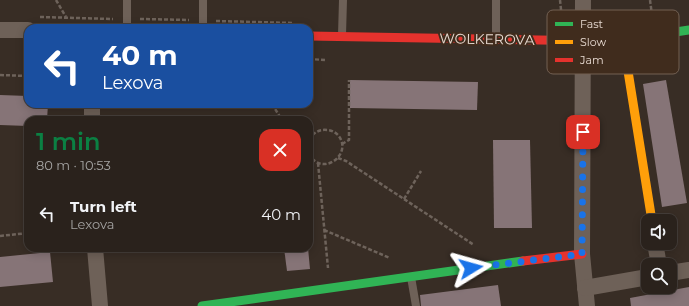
<!DOCTYPE html>
<html lang="en">
<head>
<meta charset="utf-8">
<style>
	:root { --surface:#2a221c; --page:#322a25; --text:#f1f3f6; --muted:#a5a4a3; --line:#463f3b; --accent:#0b8043 }
	body { margin:0; font-family:Montserrat,sans-serif; background:var(--page); color:var(--text); height:100vh; display:flex; flex-direction:column; font-size:15px; white-space:nowrap }
	* { box-sizing:border-box; margin:0 }
	p { font-size:13px; color:var(--muted) }
	.icon { flex:none; width:22px; height:22px; fill:none; stroke:currentColor; stroke-width:2; stroke-linecap:round; stroke-linejoin:round }
	.map { position:relative; flex:1; overflow:hidden }
	.details { position:absolute; left:24px; top:116px; width:289px; height:136px; display:flex; flex-direction:column; background:var(--surface); border-radius:12px; box-shadow:0 2px 10px #0003,0 0 0 1px var(--line) }
	.details>* { flex:none }
	.top-card { position:absolute; left:24px; top:24px; width:289px; height:84px; border-radius:12px; box-shadow:0 2px 10px #0003,0 0 0 1px var(--line); background:#1a4fa0; color:#fff; overflow:hidden }
	.fabs { position:absolute; left:641px; top:214px; display:grid; gap:8px }
	.fabs a { display:grid; place-items:center; width:36px; height:36px; border-radius:8px; background:var(--surface); box-shadow:0 2px 10px #0003,0 0 0 1px var(--line); font-size:20px }
	.pin { position:absolute; display:grid; place-items:center; width:34px; height:34px; color:#fff; margin:-17px; border-radius:8px; box-shadow:0 2px 6px #0006 }
	.me { position:absolute; width:44px; margin:-22px; rotate:82deg; stroke-linejoin:round; filter:drop-shadow(0 0 3px #0008) }
	.turn { display:flex; align-items:center; gap:14px; height:84px; padding:0 12px; font-size:18px }
	.turn .icon { width:52px; height:52px; stroke-width:2.5 }
	.turn b { display:block; font-size:28px; line-height:34px }
	.round { display:grid; place-items:center; flex:none; width:42px; height:42px; border-radius:12px; background:var(--page) }
	.head { display:flex; align-items:center; justify-content:space-between; height:68px; padding:0 12px }
	h1 { font-size:24px; font-weight:600; line-height:30px; color:var(--accent) }
	ul { padding:0; list-style:none }
	li { display:flex; align-items:center; gap:12px; height:60px; padding:0 12px }
	li div { flex:1 }
	li b { display:block; font-size:15px }
	li em { font-style:normal }
	.map>svg:first-child { display:block }
	.building { fill:#867477 }
	.lines { fill:none; stroke-linecap:round; stroke-linejoin:round }
	.path { stroke:#6e635b; stroke-width:2.5; stroke-dasharray:4 2; stroke-linecap:butt }
	.lane { stroke:#6e6158; stroke-width:8 }
	.street { stroke:#6e6158; stroke-width:16 }
	.fast { stroke:#30b455; stroke-width:9 }
	.slow { stroke:#ff9f0a; stroke-width:9 }
	.jam { stroke:#e5322d; stroke-width:9 }
	.route { stroke:#1a73e8; stroke-width:7; stroke-dasharray:0 12.6 }
	.labels { text-anchor:middle; dominant-baseline:central; stroke-width:4; stroke-linejoin:round; paint-order:stroke }
	.street-label { font-size:14px; fill:#e7dad1; stroke:#402c1d }
	.key { fill:#402c1d; stroke:#726053; stroke-width:1 }
	.key-label { font-size:11px; fill:#e7dad1 }
</style>
</head>
<body>
<div class="map">
<svg width="689" height="306" viewBox="0 0 689 306">
	<rect width="100%" height="100%" fill="#382d25"/>
	<g class="building">
		<polygon points="350,80 478,82 477,110 350,108"/>
		<polygon points="666,80 687,203 662,207 643,84"/>
		<polygon points="0,95 28,96 28,104 48,104 47,120 28,120 28,126 0,125"/>
		<polygon points="493,140 530,140 532,228 494,228"/>
		<polygon points="284,248 308,248 310,269 287,271"/>
		<polygon points="50,252 53,282 0,287 0,257"/>
		<polygon points="498,285 501,306 421,306 420,295"/>
		<polygon points="689,287 689,306 631,306 630,298"/>
	</g>
	<g class="lines">
		<g class="path">
			<polyline points="56,0 66,17"/>
			<polyline points="560,0 562,19"/>
			<polyline points="650,0 652,15"/>
			<polyline points="40,17 113,19"/>
			<polyline points="140,19 189,20"/>
			<polyline points="216,21 293,23"/>
			<polyline points="309,59 325,60"/>
			<polyline points="0,75 28,76"/>
			<polyline points="272,104 282,120"/>
			<path d="M309,140C313,133 319,129 327,130C331,130 335,132 338,135C354,154 322,178 309,154"/>
			<polyline points="342,144 349,140 349,80"/>
			<polyline points="338,158 346,161 474,245"/>
			<polyline points="318,163 328,268"/>
			<polyline points="404,199 421,171"/>
			<polyline points="324,230 390,258"/>
			<polyline points="0,236 28,233"/>
		</g>
		<g class="lane">
			<polyline points="496,0 496,39"/>
			<polyline points="127,28 127,0"/>
			<polyline points="203,28 203,0"/>
			<polyline points="342,35 343,0"/>
			<polyline points="411,277 416,306"/>
		</g>
		<g class="street">
			<polyline points="583,0 582,254 587,306"/>
			<polyline points="0,30 28,30"/>
			<polyline points="92,120 92,104"/>
			<polyline points="655,243 659,265"/>
			<polyline points="95,248 100,306"/>
			<polyline points="670,273 689,270"/>
			<polyline points="585,288 648,277"/>
		</g>
		<g class="fast">
			<polyline points="603,41 623,40 689,30"/>
			<polyline points="202,306 523,261"/>
		</g>
		<polyline class="slow" points="623,40 652,221"/>
		<g class="jam">
			<polyline points="309,36 603,41"/>
			<polyline points="523,261 582,254"/>
		</g>
	</g>
	<g class="lines">
		<polyline class="route" points="471,268 582,254 583,132"/>
	</g>
	<g class="labels">
		<g class="street-label">
			<text transform="translate(487 39) rotate(1)">WOLKEROVA</text>
		</g>
	</g>
	<rect x="547" y="10" width="132" height="64" rx="6" class="key"/>
	<rect x="555" y="22" width="18" height="4" fill="#30b455"/>
	<rect x="555" y="40" width="18" height="4" fill="#ff9f0a"/>
	<rect x="555" y="58" width="18" height="4" fill="#e5322d"/>
	<g class="key-label">
		<text x="580" y="28">Fast</text>
		<text x="580" y="46">Slow</text>
		<text x="580" y="64">Jam</text>
	</g>
</svg>
<div class="fabs">
<a><svg class="icon" aria-label="sound" viewBox="0 0 24 24"><path d="M4 9h4l5-4v14l-5-4H4zM17 9q2 3 0 6"/></svg></a>
<a><svg class="icon" aria-label="search" viewBox="0 0 24 24"><circle cx="10" cy="10" r="6"/><path d="M15 15l6 6"/></svg></a>
</div>
<div class="pin" style="left:583px;top:132px;background:#d93025"><svg class="icon" aria-label="arrive" viewBox="0 0 24 24"><path d="M6 21V4h12l-3 4 3 4H6"/></svg></div>
<svg class="me" style="left:471px;top:268px" viewBox="-20 -20 40 40"><path d="M0-17L14 15 0 8-14 15z" fill="#1a73e8" stroke="#fff" stroke-width="4"/></svg>
<div class="top-card">
<div class="turn"><svg class="icon" aria-label="left" viewBox="0 0 24 24"><path d="M17 20v-9H6M10 6l-5 5 5 5"/></svg><div><b>40 m</b>Lexova</div></div>
</div>
<section class="details">
<div class="head"><div><h1>1 min</h1><p>80 m · 10:53</p></div><a class="round" style="background:#d93025;color:#fff"><svg class="icon" aria-label="close" viewBox="0 0 24 24"><path d="M6 6l12 12M18 6L6 18"/></svg></a></div>
<ul>
<li><svg class="icon" aria-label="left" viewBox="0 0 24 24"><path d="M17 20v-9H6M10 6l-5 5 5 5"/></svg><div><b>Turn left</b><p>Lexova</p></div><em>40 m</em></li>
</ul>
</section>
</div>
</body>
</html>
